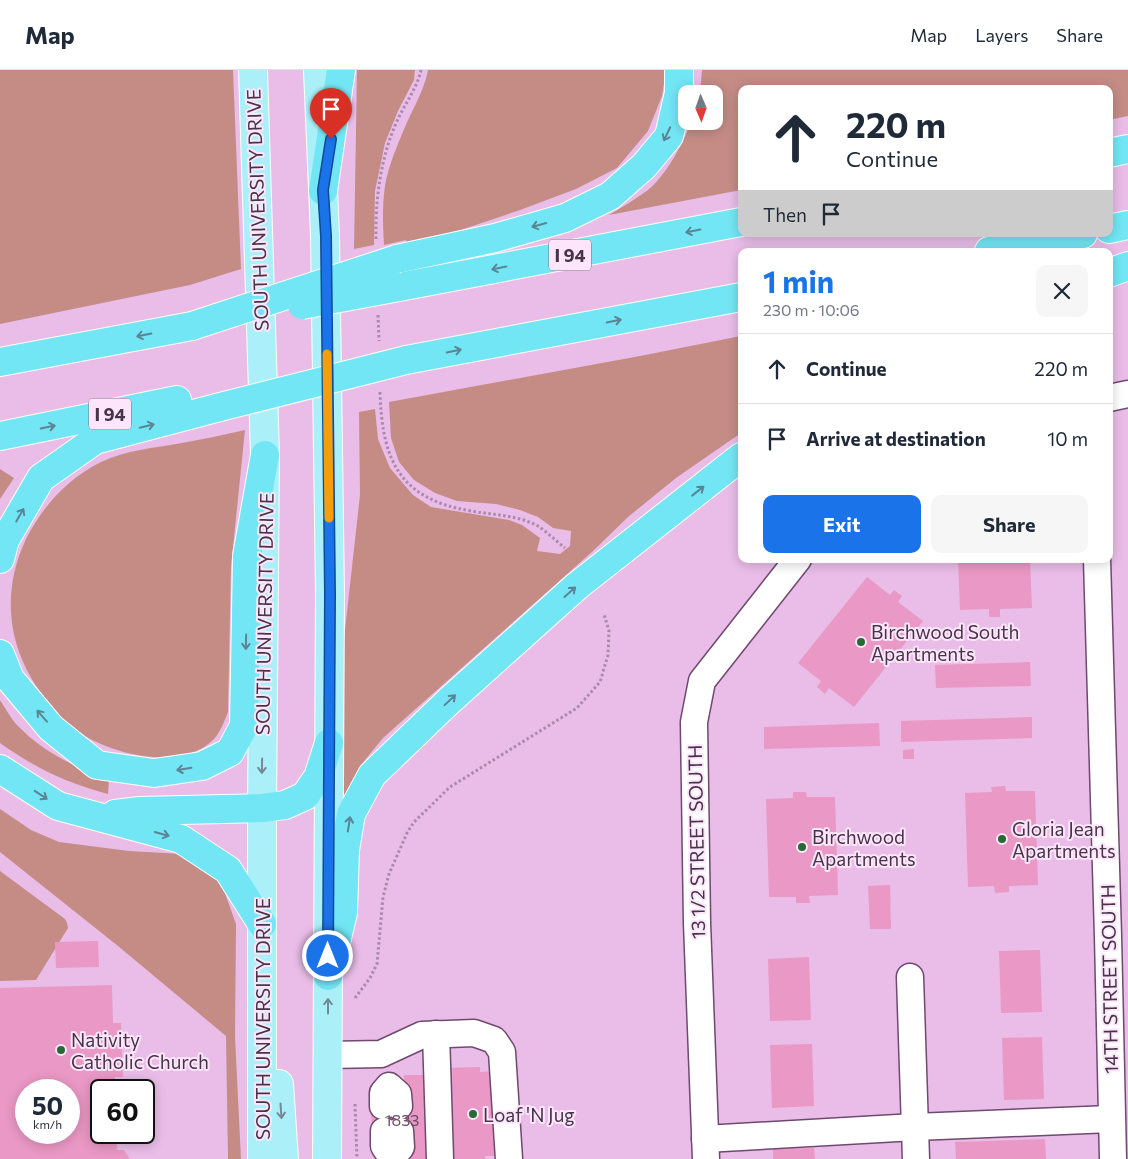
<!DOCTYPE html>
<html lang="en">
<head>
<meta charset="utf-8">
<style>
	:root { --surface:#fff; --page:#f6f6f7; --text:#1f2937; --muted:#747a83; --line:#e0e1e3; --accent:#1a73e8 }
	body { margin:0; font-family:Commissioner,sans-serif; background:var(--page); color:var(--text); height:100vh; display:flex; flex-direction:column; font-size:19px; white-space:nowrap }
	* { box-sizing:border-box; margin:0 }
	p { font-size:16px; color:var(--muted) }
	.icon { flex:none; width:28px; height:28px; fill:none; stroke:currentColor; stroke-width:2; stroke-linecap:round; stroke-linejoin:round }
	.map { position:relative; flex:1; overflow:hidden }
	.drawer { position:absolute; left:738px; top:178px; width:375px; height:315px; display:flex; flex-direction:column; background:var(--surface); border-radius:10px; box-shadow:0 2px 12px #0003 }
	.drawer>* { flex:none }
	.hud { position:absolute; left:738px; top:15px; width:375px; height:152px; border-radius:10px; box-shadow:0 2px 12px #0003; background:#fff; color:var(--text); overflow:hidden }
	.needle { width:32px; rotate:178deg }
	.buttons { position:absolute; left:678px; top:15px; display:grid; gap:10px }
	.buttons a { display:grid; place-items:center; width:45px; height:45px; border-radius:10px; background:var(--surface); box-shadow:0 2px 12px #0003; font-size:25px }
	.speed { position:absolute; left:15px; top:1009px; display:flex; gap:10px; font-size:25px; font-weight:700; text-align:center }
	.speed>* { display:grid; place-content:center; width:65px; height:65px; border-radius:50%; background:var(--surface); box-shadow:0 2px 12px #0003; line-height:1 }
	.speed small { font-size:12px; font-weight:400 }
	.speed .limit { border:2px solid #111; border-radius:8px; background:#fff; color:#111 }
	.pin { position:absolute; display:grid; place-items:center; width:42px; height:42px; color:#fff; margin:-51px -21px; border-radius:50% 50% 50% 0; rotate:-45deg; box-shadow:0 0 5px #0007 }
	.pin .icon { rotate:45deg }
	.me { position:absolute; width:55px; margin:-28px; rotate:0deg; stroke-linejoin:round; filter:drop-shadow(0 0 4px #0008) }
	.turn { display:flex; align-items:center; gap:18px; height:105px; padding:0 25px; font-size:22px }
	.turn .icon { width:65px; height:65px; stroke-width:2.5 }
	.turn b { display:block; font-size:35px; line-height:42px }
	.then { display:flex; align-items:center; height:48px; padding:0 25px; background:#0003; gap:10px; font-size:19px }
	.round { display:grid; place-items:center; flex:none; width:52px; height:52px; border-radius:10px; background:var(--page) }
	.head { display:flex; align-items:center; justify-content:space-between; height:85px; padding:0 25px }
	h1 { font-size:30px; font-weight:700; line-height:38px; color:var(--accent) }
	.action { display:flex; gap:10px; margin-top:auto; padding:10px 25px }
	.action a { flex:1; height:58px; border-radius:10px; background:var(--accent); color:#fff; font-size:20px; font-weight:700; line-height:58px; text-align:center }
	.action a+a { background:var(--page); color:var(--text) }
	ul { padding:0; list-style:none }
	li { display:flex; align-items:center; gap:15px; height:70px; padding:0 25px; border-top:1px solid var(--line) }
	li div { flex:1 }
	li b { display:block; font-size:19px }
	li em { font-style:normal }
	header { display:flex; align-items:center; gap:30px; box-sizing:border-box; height:70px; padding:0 25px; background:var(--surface); border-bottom:1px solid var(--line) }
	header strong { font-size:24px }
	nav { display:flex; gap:28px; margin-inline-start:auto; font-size:18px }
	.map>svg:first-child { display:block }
	.green { fill:#c58c86 }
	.building { fill:#ea98c5; fill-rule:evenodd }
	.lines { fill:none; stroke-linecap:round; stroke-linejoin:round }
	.minor-casing { stroke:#6f496f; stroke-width:29 }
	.major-casing { stroke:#fff; stroke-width:30 }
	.highway-casing { stroke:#fff; stroke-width:30 }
	.path { stroke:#ab89ab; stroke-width:3; stroke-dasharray:2.5 2.5; stroke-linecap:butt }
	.minor { stroke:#fff; stroke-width:26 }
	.major { stroke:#abf0f9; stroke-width:28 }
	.highway { stroke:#73e6f5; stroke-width:28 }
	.highway-bridge-casing { stroke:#fff; stroke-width:30; stroke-linecap:butt }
	.highway-bridge { stroke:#73e6f5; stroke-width:28 }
	.oneway { stroke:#5b8595 }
	.oneway2 { stroke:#748997 }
	.route-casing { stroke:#114b97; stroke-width:12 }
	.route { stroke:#1a73e8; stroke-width:9 }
	.slow { stroke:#f59e0b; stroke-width:9 }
	.poi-dot { fill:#296933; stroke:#fde6fc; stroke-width:2 }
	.labels { text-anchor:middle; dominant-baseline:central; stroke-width:4; stroke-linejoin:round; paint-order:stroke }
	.number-label { font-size:16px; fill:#704e66 }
	.shield { fill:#fde6fc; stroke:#7e6a7d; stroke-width:1 }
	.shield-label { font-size:18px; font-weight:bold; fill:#473547 }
	.street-label { font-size:19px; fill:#473547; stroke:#fde6fc }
	.poi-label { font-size:19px; fill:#473547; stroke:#fde6fc; text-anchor:start }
</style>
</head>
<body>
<header>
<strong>Map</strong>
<nav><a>Map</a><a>Layers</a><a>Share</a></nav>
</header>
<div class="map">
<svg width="1128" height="1089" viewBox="0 0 1128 1089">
	<rect width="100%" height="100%" fill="#e9bde8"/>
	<g class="green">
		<polygon points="0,0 233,0 241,199 190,215 0,254"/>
		<polygon points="357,0 415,0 414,10 398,41 385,73 375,121 374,175 354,179"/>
		<path d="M428,0H666L662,26L648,61L617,98L576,119L520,140L446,165L407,176L406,170L384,175C383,156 382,136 385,116C388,97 397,76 405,57C413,38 424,21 428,0Z"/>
		<path d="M702,0H1128V46L1109,50V19H741V120L609,145C622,137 636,129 648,120C666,105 684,73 691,51H714V24H700Z"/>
		<polygon points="741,266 741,363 676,408 628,447 593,481 383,668 365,690 343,729 339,729 342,587 360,425 359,342 375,339 378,369 390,398 413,425 431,437 509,450 522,455 540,468 537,481 560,484 570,476 571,461 553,458 538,447 520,440 496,434 457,431 435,423 414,410 399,392 391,368 389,332 640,286"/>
		<path d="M245,360L231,497L228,642C224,652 221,661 214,669C180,704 103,683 70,656C60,648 53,639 45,628C8,581 0,524 26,469C43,436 67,409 101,392C126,380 154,378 182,373C203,369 224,365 245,360Z"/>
		<polygon points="0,399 14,408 0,429"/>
		<path d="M0,630C6,639 11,649 18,656C43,682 76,698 109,709L108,724C64,712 37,699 0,673Z"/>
		<polygon points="0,739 31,760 59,772 129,781 182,784 220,809 236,854 235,967 241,1089 228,1089 226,966 118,876 0,782"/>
		<polygon points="0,801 65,849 67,853 68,858 36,910 0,911"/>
	</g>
	<g class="building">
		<polygon points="958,489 1030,489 1032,538 1000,539 1000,547 989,547 989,539 960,540"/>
		<polygon points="867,507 890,525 894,520 902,526 898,532 923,551 854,637 829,618 825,624 817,617 821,611 798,593"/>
		<polygon points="1030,592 1031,616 936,618 935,595"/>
		<polygon points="1032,647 1032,668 901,672 901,651"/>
		<polygon points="879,653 880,676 764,679 764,657"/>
		<polygon points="914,679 914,689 903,689 903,680"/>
		<polygon points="1005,716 1006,721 1035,721 1038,815 1009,816 1009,822 995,823 994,816 968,817 965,723 992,722 991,717"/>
		<polygon points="793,722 806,722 807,727 835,727 838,825 809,826 810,833 796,833 796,827 769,827 766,729 793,728"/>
		<polygon points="890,815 891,859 870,859 868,816"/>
		<polygon points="98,871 99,897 56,898 55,872"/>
		<polygon points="1040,880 1042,942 1001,943 999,881"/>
		<polygon points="809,887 811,950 770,951 768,889"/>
		<path d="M112,915L113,953H121L123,1007H115V1020H101V1062H116L117,1080H124L130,1089H0V918ZM26,1020H69V1062H26Z"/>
		<polygon points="1042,967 1044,1029 1004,1030 1002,968"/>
		<polygon points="812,974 814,1036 772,1038 770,975"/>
		<polygon points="480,997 480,1002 498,1001 502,1086 485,1086 485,1089 448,1089 444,998"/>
		<polygon points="404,1005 432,1005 434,1089 408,1089 372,1062 371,1036 405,1036"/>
		<polygon points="1045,1069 1046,1089 956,1089 955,1072"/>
		<polygon points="814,1078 815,1089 773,1089 773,1079"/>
	</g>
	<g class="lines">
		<g class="minor-casing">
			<g id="minor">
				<polyline points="1109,328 1128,324"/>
				<polyline points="1097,489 1108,866 1113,1089"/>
				<polyline points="910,907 916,1089"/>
				<polyline points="436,964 440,1089"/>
				<polyline points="328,985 381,984 422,965 474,963 494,970 502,982 509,1089"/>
				<polyline points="383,1036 383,1023 389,1016 398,1024 399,1036"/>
				<polyline points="384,1061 384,1076 392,1088 401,1077 400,1061"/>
				<polyline points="705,1069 915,1057 1111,1049"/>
				<polyline points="706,1089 697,853 694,652 702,611 798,489"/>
			</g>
		</g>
		<g class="major-casing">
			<g id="major">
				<polyline points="253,0 265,385 262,738 262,1089"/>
				<polyline points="318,0 325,166 330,524 327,1089"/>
				<polyline points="279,1014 284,1089"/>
			</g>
		</g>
		<g class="highway-casing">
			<g id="highway">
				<polyline points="1109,83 1128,79"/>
				<polyline points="323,121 341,0"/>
				<polyline points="1109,159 1128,155"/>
				<polyline points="989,181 1083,164"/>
				<polyline points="397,189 495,168 565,148 610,126 644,96 669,66 679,23 679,0"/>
				<polyline points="1109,203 1128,196"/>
				<polyline points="399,217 741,152"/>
				<polyline points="406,290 741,227"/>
				<polyline points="0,292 192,256"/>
				<polyline points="0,366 177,330"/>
				<polyline points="0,489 5,470 41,408 95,370 220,337"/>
				<polyline points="0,584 10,609 51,658 97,695 154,703 202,696 230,682 244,656 247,486 265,385"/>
				<polyline points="0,699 58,736 181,769 228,800 262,854"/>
				<polyline points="115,744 140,741 262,738 285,735 305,726 318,707 329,673"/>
				<polyline points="328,906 343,843 345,780 351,744 372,705 449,631 577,516 741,387"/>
			</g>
		</g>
		<g class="path">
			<path d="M376,169C375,129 381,85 398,49C406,32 417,18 421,0"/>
			<polyline points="378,245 379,271"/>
			<path d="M380,322C382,390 399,429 471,441C494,445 517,445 538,456C547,462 556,471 565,478"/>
			<polyline points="355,928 370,908 377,894 383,827 389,804 407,763 414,752 450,717 577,638 600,612 608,585 609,561 604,544"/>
			<polyline points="355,1034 357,1089"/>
		</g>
		<use href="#minor" class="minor"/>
		<use href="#major" class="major"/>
		<use href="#highway" class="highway"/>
		<g class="highway-bridge-casing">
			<g id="highway-bridge">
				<polyline points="302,235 399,217"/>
				<polyline points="192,256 397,189"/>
				<polyline points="220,337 406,290"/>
			</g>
		</g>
		<use href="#highway-bridge" class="highway-bridge"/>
	</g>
	<defs><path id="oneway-shaft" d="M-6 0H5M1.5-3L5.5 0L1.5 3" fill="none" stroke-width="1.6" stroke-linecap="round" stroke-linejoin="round" transform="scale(1.25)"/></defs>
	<g class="oneway">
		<use href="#oneway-shaft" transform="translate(667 64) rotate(115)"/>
		<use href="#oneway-shaft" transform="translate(539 155) rotate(164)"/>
		<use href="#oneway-shaft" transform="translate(693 161) rotate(169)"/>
		<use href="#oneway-shaft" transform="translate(499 198) rotate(169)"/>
		<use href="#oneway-shaft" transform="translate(614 251) rotate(-11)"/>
		<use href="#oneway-shaft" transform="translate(144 265) rotate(169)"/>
		<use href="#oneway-shaft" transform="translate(454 281) rotate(-11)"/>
		<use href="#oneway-shaft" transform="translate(147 356) rotate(-14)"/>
		<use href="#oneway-shaft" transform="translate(48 357) rotate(-12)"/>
		<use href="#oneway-shaft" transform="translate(698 421) rotate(-38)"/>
		<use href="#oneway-shaft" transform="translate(20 445) rotate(-60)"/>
		<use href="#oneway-shaft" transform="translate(570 522) rotate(-42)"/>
		<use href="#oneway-shaft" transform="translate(246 572) rotate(91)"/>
		<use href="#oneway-shaft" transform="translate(450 630) rotate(-43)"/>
		<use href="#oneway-shaft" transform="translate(42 646) rotate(-131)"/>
		<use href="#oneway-shaft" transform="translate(184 699) rotate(171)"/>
		<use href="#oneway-shaft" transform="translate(41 725) rotate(33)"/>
		<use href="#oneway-shaft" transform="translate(349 754) rotate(-81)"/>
		<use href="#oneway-shaft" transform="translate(162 764) rotate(16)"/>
	</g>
	<g class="oneway2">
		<use href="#oneway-shaft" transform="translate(262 696) rotate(91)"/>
		<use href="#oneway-shaft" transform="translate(328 936) rotate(-90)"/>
		<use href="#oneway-shaft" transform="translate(281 1041) rotate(86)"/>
	</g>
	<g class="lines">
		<g class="route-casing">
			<polyline id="route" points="328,886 330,524 326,166 323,120 331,69"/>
		</g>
		<use href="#route" class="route"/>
		<polyline class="slow" points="327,284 329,448"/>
	</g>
	<g class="poi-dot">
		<circle cx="861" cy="572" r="5"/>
		<circle cx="1002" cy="769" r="5"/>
		<circle cx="802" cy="777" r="5"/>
		<circle cx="61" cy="980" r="5"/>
		<circle cx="473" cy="1044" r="5"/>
	</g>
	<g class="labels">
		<g class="number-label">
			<text x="402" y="1049">1833</text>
		</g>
		<g class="shield">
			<rect x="549" y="169.5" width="42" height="31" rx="4"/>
			<rect x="89" y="328.5" width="42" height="31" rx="4"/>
		</g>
		<g class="shield-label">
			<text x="570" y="185">I 94</text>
			<text x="110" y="344">I 94</text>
		</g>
		<g class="street-label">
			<text transform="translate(257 140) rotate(-92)">SOUTH UNIVERSITY DRIVE</text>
			<text transform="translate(264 544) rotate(-89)">SOUTH UNIVERSITY DRIVE</text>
			<text transform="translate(696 772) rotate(-91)">13 1/2 STREET SOUTH</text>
			<text transform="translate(1109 909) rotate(-91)">14TH STREET SOUTH</text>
			<text transform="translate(262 949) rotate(-90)">SOUTH UNIVERSITY DRIVE</text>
		</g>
		<g class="poi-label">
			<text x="871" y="561">Birchwood South<tspan x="871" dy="22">Apartments</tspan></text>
			<text x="1012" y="758">Gloria Jean<tspan x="1012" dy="22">Apartments</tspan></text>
			<text x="812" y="766">Birchwood<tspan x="812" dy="22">Apartments</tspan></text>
			<text x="71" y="969">Nativity<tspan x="71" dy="22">Catholic Church</tspan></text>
			<text x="483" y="1044">Loaf 'N Jug</text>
		</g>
	</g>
</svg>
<div class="buttons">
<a><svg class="needle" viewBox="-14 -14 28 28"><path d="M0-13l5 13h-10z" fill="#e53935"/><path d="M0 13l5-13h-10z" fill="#747a83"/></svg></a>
</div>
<div class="speed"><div>50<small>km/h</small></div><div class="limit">60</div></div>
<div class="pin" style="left:331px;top:69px;background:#d93025"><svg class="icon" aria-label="arrive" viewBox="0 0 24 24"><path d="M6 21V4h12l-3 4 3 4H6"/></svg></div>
<svg class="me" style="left:328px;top:886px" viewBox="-20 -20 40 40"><circle r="17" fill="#1a73e8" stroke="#fff" stroke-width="3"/><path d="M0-11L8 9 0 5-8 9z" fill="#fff"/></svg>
<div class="hud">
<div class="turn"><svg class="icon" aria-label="ahead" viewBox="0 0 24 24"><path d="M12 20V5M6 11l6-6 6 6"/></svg><div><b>220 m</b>Continue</div></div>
<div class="then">Then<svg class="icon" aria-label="arrive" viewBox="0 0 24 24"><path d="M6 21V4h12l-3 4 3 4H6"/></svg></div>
</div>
<section class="drawer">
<div class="head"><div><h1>1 min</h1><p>230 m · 10:06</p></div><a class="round"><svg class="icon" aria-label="close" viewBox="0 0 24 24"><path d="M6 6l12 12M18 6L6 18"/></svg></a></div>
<ul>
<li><svg class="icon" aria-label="ahead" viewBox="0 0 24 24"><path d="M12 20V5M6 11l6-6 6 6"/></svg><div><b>Continue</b></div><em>220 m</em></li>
<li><svg class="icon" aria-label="arrive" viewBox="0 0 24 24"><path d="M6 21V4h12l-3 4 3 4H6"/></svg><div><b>Arrive at destination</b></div><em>10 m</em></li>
</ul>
<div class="action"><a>Exit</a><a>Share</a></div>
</section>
</div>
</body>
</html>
